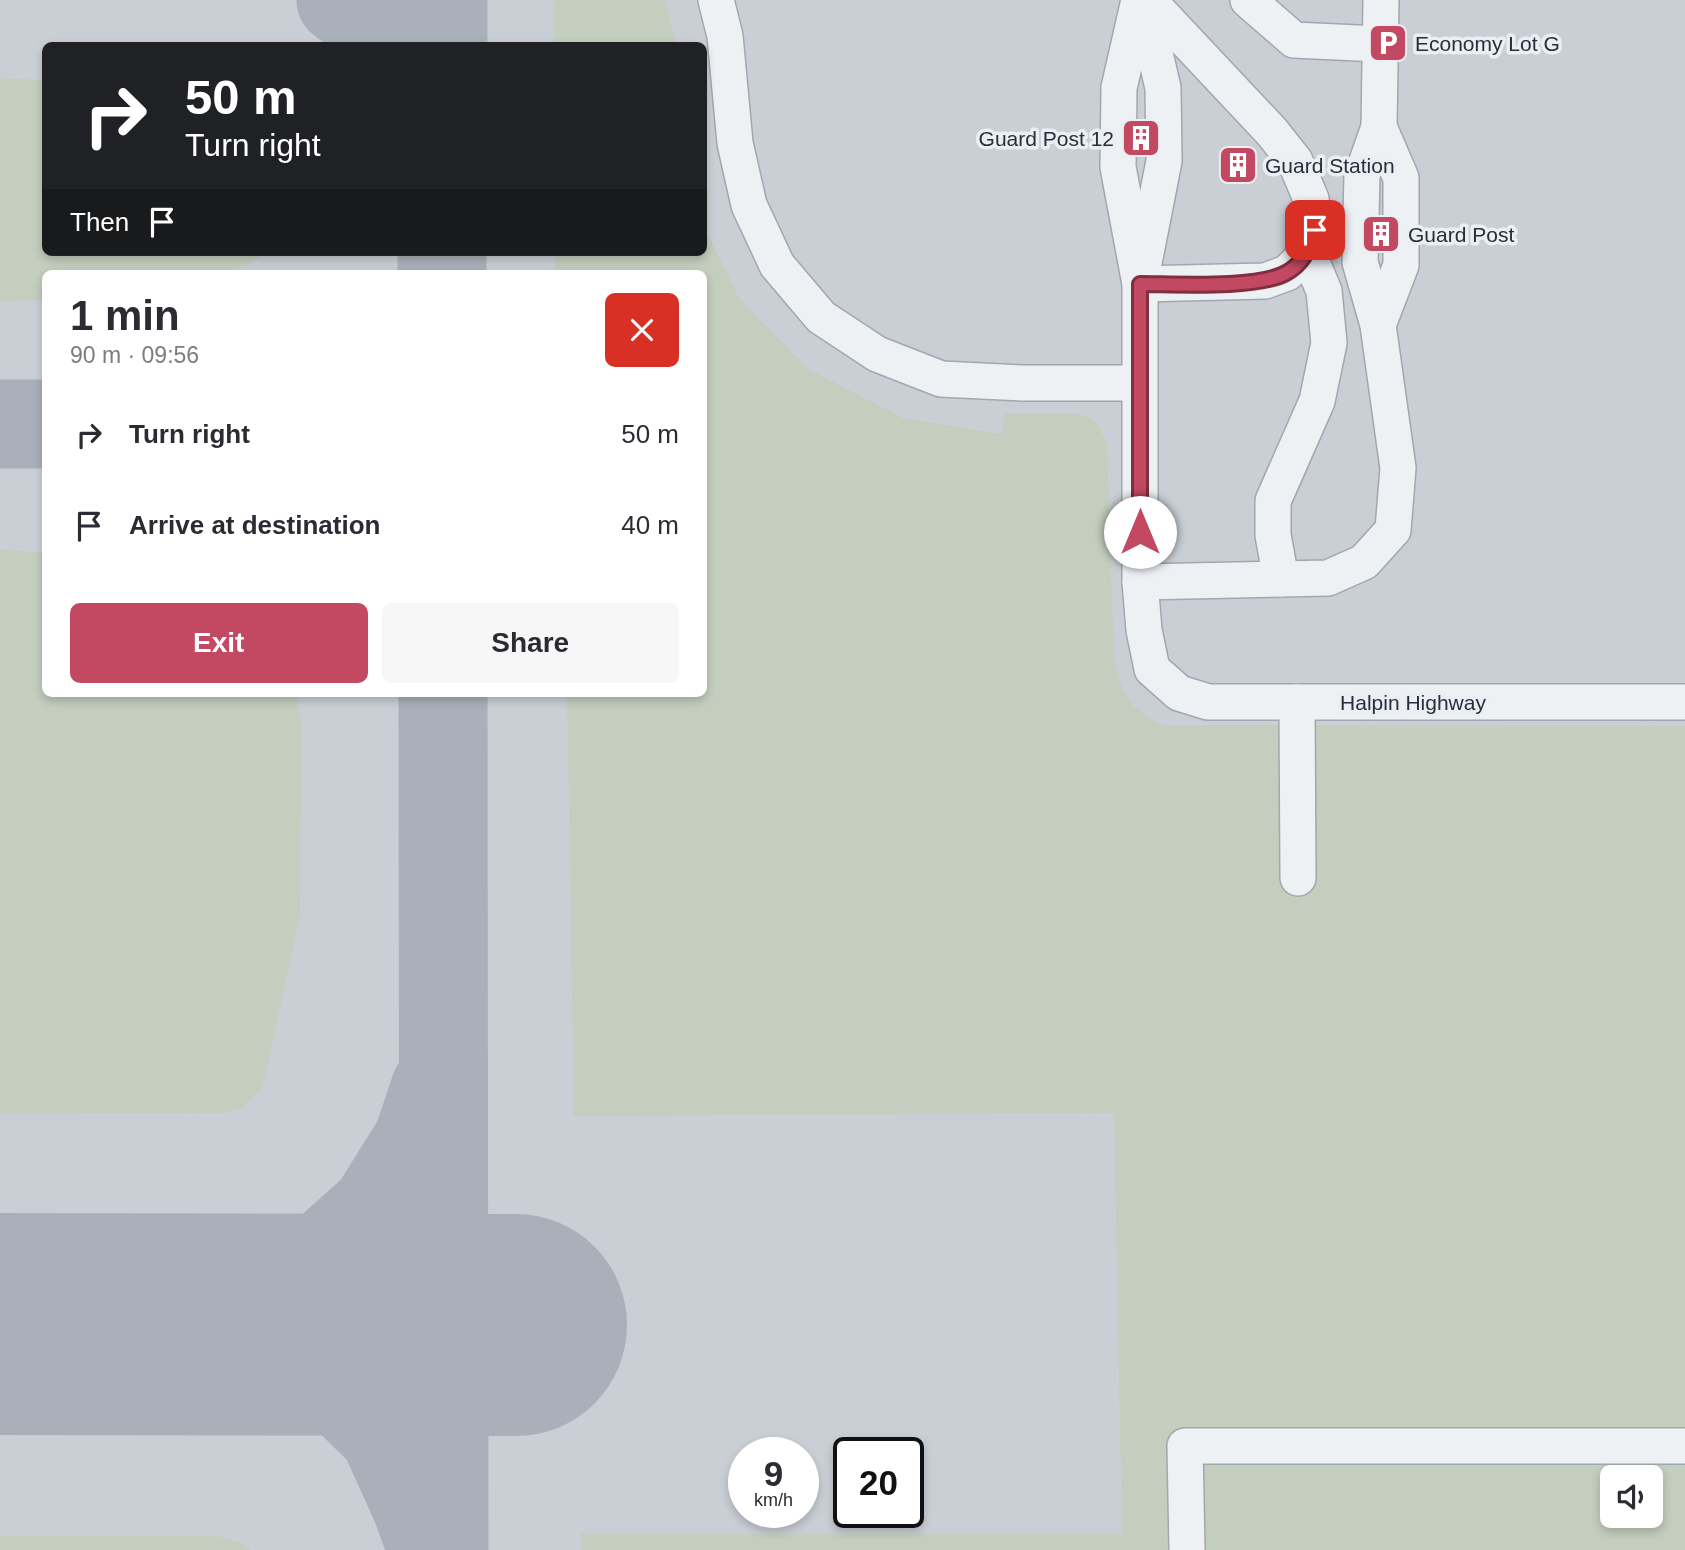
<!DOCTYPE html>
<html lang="en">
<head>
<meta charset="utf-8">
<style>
	:root { --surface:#fff; --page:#f7f7f7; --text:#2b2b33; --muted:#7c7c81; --accent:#c34861 }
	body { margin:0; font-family:Arial,sans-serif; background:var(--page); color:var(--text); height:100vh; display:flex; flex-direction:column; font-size:26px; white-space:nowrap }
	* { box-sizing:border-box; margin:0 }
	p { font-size:23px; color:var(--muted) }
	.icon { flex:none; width:38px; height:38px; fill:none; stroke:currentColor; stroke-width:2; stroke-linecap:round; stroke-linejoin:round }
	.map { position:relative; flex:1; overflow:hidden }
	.panel { position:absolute; left:42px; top:270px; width:665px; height:427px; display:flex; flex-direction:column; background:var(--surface); border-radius:10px; box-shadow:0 4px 10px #0003 }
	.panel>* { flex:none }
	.hud { position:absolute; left:42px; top:42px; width:665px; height:214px; border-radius:10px; box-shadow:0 4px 10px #0003; background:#202124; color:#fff; overflow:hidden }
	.buttons { position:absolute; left:1600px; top:1465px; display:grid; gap:14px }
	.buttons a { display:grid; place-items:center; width:63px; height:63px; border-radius:10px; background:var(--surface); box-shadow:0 4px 10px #0003; font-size:35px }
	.speed { position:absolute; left:728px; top:1437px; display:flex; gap:14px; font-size:35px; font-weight:700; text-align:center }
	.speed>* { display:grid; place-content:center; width:91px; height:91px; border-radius:50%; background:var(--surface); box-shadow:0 4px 10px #0003; line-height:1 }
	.speed small { font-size:18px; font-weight:400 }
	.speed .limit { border:4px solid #111; border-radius:10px; background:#fff; color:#111 }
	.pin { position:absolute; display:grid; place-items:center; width:60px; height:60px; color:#fff; margin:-30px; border-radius:14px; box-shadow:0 4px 10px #0006 }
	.me { position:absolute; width:77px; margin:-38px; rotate:0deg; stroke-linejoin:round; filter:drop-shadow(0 0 5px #0008) }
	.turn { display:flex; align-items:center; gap:24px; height:147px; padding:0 28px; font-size:32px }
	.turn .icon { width:91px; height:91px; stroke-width:2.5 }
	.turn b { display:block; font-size:49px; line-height:60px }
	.then { display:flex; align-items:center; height:66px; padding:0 28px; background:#0003; gap:14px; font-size:26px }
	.round { display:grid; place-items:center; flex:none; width:74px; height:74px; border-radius:10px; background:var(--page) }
	.head { display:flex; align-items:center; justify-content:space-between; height:119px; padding:0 28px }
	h1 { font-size:42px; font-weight:800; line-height:52px }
	.action { display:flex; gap:14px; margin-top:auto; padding:14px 28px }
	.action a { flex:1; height:80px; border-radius:10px; background:var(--accent); color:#fff; font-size:28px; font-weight:800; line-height:80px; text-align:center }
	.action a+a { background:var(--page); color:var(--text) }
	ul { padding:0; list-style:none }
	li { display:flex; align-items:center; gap:21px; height:91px; padding:0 28px }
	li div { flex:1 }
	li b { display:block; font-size:26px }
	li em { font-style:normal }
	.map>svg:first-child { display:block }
	.built { fill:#cacfd6; fill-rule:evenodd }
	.green { fill:#c3cebe; fill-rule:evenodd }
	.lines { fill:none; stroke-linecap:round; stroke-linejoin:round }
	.taxiway { stroke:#aab0b9; stroke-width:89 }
	.runway { stroke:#aab0b9; stroke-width:222 }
	.building { fill:#b4bac1 }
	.minor-casing { stroke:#a2a7ae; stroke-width:38 }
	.minor { stroke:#eef1f4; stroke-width:35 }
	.route-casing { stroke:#7f2f3f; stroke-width:18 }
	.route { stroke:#c34861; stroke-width:12 }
	.labels { text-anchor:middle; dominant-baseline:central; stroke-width:7; stroke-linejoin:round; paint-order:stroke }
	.poi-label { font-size:21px; fill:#272f3a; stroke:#ebeff3; text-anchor:start }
	.street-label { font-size:21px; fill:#272f3a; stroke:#ebeff3 }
</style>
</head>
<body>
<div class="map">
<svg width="1685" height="1550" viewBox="0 0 1685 1550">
	<rect width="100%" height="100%" fill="#dce0e5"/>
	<path class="built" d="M0,0H1685V1550H0ZM46,46H704V252H46ZM46,273H704V693H46ZM744,1452H803V1512H744ZM849,1452H908V1512H849ZM1612,1477H1650V1516H1612Z"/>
	<g class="green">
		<polygon points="554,0 664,0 677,45 553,45"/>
		<polygon points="0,78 45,80 46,252 264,252 250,265 218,273 46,273 45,300 0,301"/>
		<path d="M704,226L739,298L808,369L903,418L1001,434L1006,413H1076L1095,421L1107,441L1114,662C1125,698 1128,708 1163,725L1685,726V1550H581V1534H1122L1114,1113L574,1116L567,693H704V273H555L554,252H704ZM1612,1477H1650V1516H1612Z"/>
		<polygon points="0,549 45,553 46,693 297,693 301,726 300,914 263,1086 244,1107 224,1113 0,1114"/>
		<polygon points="0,1536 217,1536 243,1543 250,1550 0,1550"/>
	</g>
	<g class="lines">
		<g class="taxiway">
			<polyline points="341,0 351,7 391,46"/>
			<polyline points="443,46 443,0"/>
			<polyline points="442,252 442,273"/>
			<polyline points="0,424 46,424"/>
			<polyline points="443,693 444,1550"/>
			<polyline points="430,1543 416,1505 384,1434 313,1364 202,1324 294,1281 375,1209 418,1140 435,1089"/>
		</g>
		<polyline class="runway" points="0,1324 516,1325"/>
	</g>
	<g class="building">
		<rect x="1136" y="125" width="10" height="26"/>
		<rect x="1222" y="154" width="33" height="22"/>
	</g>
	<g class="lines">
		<g class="minor-casing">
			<g id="minor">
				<polyline points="716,0 725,36 735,143 749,205 777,265 821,317 877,354 941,379 1021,383 1139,383"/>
				<polyline points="1139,0 1119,88 1118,167 1140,284 1140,582 1144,630 1152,669 1179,693 1208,702 1685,702"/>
				<polyline points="1248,0 1294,40 1379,44"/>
				<polyline points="1143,1 1163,88 1164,161 1144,263"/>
				<polyline points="1140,284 1265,281 1287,273 1308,253 1315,230 1311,199 1295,161 1272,132 1148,0"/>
				<polyline points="1378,325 1401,265 1401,178 1379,127"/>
				<polyline points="1281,579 1273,535 1273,501 1317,401 1329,343 1324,291 1308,253"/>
				<polyline points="1140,582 1328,578 1364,562 1393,530 1398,468 1378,325 1360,262 1362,175 1379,127 1381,0"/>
				<polyline points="1297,702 1298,878"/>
				<polyline points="1187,1550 1185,1446 1685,1446"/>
			</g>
		</g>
		<use href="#minor" class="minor"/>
	</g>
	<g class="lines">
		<g class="route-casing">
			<path id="route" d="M1140,532V284C1175,284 1257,289 1286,273C1303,264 1310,248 1315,230"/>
		</g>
		<use href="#route" class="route"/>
	</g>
	<defs>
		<g id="parking-square" transform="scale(2.0125)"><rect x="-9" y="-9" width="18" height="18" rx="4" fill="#c34861" stroke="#ebeff3"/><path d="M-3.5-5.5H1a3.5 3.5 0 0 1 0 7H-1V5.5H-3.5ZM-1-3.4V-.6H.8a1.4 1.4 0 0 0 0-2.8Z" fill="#fff"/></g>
		<g id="building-square" transform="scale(2.0125)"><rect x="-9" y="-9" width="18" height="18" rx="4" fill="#c34861" stroke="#ebeff3"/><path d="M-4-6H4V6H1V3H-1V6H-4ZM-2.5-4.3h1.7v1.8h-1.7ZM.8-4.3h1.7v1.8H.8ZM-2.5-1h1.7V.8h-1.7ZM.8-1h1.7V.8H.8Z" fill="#fff"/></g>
	</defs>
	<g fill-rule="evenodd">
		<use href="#parking-square" x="1388" y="43"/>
		<use href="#building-square" x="1141" y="138"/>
		<use href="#building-square" x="1238" y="165"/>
		<use href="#building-square" x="1381" y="234"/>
	</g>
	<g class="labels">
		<g class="poi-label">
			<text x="1415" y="43">Economy Lot G</text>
			<text x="1114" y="138" text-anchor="end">Guard Post 12</text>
			<text x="1265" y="165">Guard Station</text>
			<text x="1408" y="234">Guard Post</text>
		</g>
		<g class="street-label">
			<text x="1413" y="702">Halpin Highway</text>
		</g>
	</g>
</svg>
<div class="buttons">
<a><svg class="icon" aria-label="sound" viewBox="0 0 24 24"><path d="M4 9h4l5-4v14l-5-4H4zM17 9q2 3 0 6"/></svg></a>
</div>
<div class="speed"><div>9<small>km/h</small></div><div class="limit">20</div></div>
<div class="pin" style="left:1315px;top:230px;background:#d93025"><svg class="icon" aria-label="arrive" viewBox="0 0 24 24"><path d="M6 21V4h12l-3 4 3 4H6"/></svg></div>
<svg class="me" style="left:1140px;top:532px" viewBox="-20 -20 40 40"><circle r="19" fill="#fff"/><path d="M0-13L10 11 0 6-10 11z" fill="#c34861"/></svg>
<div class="hud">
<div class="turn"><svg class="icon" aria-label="right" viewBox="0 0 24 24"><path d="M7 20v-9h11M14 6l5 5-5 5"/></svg><div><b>50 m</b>Turn right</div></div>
<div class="then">Then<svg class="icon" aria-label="arrive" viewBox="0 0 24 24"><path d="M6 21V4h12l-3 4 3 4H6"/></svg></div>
</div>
<section class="panel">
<div class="head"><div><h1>1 min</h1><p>90 m · 09:56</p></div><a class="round" style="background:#d93025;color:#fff"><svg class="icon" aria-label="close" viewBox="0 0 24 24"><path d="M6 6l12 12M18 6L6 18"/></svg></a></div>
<ul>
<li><svg class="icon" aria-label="right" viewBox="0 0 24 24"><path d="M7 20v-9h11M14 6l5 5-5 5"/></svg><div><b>Turn right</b></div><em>50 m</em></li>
<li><svg class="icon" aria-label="arrive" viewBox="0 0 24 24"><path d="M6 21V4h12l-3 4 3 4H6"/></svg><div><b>Arrive at destination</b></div><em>40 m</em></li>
</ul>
<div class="action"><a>Exit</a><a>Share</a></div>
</section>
</div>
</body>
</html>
